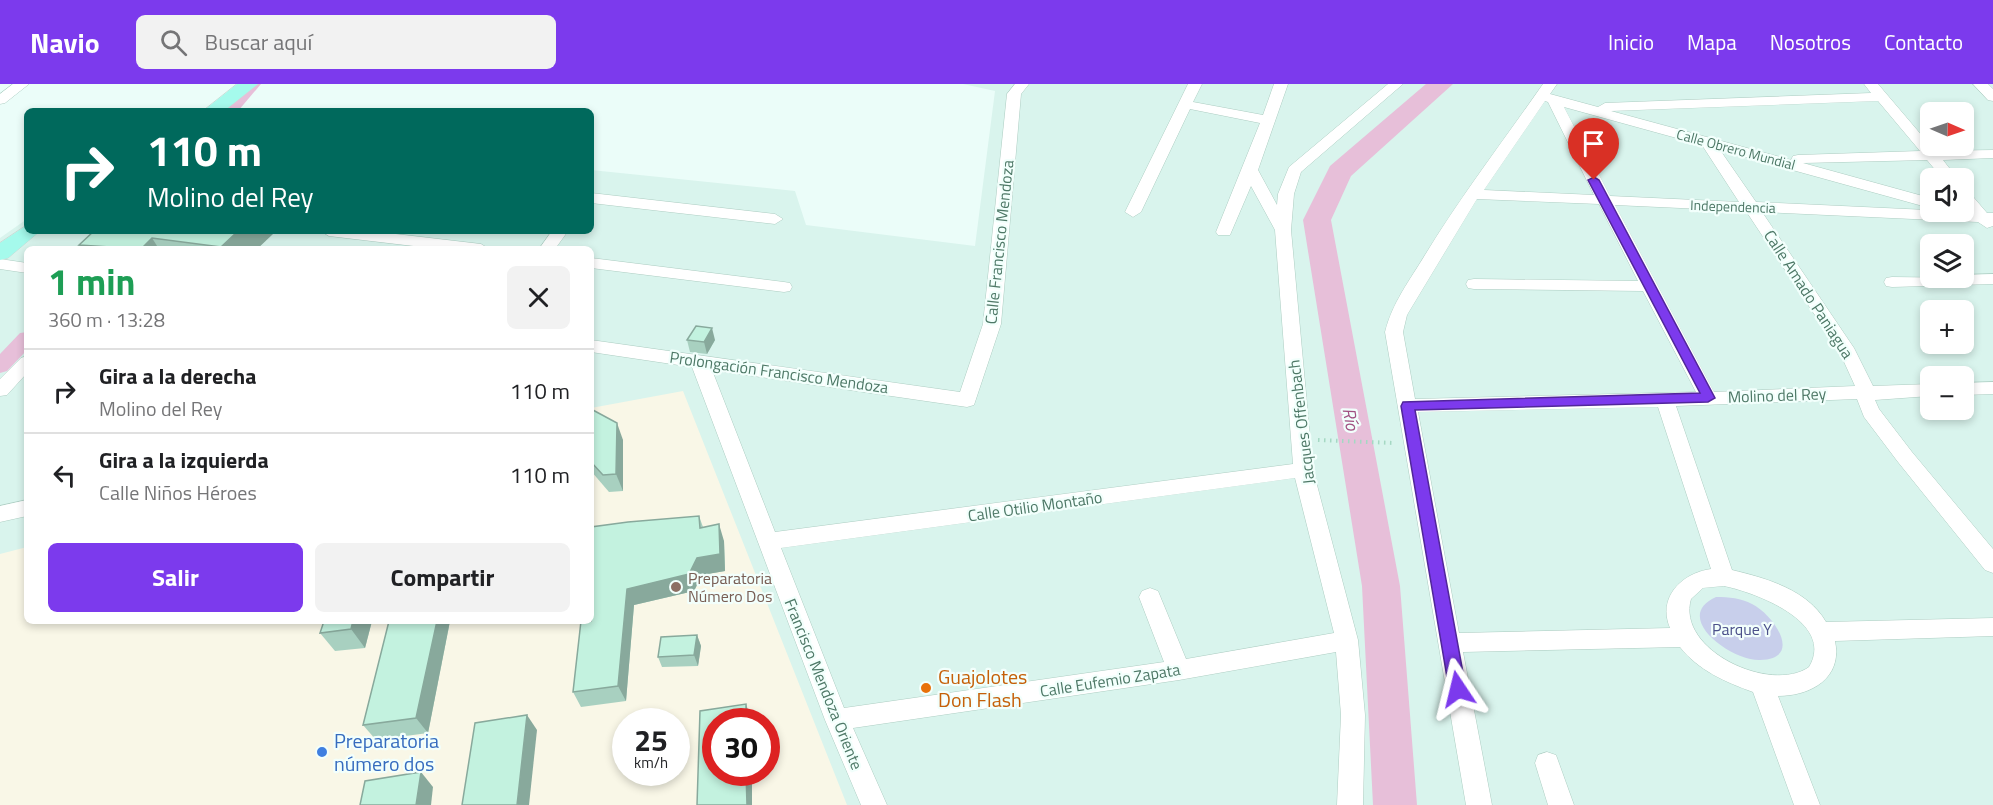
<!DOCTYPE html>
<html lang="es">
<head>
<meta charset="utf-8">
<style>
	:root { --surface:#fff; --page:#f2f2f2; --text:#202124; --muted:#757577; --line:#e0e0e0; --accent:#7c3aed }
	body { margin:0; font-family:"Titillium Web",sans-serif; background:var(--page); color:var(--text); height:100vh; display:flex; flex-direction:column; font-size:22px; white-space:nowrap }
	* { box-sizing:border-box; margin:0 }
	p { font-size:20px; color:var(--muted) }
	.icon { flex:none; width:33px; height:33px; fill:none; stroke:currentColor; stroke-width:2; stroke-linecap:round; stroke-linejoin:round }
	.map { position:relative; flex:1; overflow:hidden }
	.drawer { position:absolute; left:24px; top:162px; width:570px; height:378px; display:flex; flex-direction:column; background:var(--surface); border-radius:9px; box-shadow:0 3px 9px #0003 }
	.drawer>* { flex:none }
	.guide { position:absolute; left:24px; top:24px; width:570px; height:126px; border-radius:9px; box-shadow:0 3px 9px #0003; background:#00695c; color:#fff; overflow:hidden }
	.needle { width:39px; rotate:92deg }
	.buttons { position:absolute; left:1920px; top:18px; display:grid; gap:12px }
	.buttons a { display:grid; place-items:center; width:54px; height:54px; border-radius:9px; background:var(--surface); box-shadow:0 3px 9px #0003; font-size:30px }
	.speed { position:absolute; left:612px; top:624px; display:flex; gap:12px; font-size:30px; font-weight:700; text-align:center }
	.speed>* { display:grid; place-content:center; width:78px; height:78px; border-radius:50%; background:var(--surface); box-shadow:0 3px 9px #0003; line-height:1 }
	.speed small { font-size:15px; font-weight:400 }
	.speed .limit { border:9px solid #d22; background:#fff; color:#111 }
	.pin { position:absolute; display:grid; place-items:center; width:51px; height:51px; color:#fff; margin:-62px -26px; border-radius:50% 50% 50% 0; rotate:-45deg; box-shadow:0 0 6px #0007 }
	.pin .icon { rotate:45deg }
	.me { position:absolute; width:66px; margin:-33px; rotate:350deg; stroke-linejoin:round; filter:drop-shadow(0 0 4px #0008) }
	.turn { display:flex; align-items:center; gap:21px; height:126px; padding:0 24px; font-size:27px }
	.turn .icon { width:78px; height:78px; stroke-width:2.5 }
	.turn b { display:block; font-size:42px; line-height:51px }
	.round { display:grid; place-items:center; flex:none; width:63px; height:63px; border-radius:9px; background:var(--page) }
	.head { display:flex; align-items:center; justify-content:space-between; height:102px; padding:0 24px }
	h1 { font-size:36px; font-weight:700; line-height:45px; color:#1e9e55 }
	.button { display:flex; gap:12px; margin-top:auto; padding:12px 24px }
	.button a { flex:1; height:69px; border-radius:9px; background:var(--accent); color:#fff; font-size:24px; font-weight:700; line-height:69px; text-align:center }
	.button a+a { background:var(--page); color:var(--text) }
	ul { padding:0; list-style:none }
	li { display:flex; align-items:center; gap:18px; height:84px; padding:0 24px; border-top:2px solid var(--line) }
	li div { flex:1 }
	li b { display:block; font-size:22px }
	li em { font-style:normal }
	header { display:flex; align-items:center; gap:36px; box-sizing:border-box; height:84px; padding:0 30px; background:var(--accent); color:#fff }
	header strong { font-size:28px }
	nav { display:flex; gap:33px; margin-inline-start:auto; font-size:21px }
	.search { width:420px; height:54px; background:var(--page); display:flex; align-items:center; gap:15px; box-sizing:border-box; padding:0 21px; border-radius:9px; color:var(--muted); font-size:22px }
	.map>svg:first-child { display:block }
	.residential { fill:#d9f4ed; fill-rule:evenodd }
	.education { fill:#f9f7e7; fill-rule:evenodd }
	.green { fill:#c8cfeb }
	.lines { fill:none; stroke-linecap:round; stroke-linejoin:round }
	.canal { fill:#e7bfd9; fill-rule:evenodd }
	.river { fill:#e7bfd9; fill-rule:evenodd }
	.minor-casing { stroke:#adcdc2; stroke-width:1 }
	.major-casing { stroke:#cdd9d4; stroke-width:1 }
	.path { stroke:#a5d8c3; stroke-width:4; stroke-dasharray:1.5 4.5; stroke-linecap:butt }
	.minor { fill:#fff; fill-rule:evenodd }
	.major { fill:#a5faec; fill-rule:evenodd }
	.wall { fill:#a8d0c0 }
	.shaded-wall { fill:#88a99c }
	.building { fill:#c3f2df; stroke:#88a99c; stroke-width:1.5 }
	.route { fill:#7c3aed; stroke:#51269a; stroke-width:1.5 }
	.education-dot { fill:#8d6e63; stroke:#f2fffc; stroke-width:2 }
	.food-dot { fill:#e8710a; stroke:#f2fffc; stroke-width:2 }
	.shop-dot { fill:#3f7fe0; stroke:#f2fffc; stroke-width:2 }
	.labels { text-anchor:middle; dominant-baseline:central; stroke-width:4.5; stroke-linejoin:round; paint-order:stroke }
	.far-street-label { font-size:14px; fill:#4d7866; stroke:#f2fffc }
	.street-label { font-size:16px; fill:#4d7866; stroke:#f2fffc }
	.education-label { font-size:16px; fill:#785e54; stroke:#f2fffc; text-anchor:start }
	.park-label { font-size:16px; fill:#4b508a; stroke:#f2fffc }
	.water-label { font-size:18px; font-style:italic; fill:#a15082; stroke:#f2fffc }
	.near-food-label { font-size:20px; fill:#c56008; stroke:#f2fffc; text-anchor:start }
	.near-shop-label { font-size:20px; fill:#366cbe; stroke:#f2fffc; text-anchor:start }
</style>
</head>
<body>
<header>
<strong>Navio</strong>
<div class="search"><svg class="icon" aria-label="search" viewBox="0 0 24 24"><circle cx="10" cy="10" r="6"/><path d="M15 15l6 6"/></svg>Buscar aquí</div>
<nav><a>Inicio</a><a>Mapa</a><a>Nosotros</a><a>Contacto</a></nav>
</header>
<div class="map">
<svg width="1993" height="721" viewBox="0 0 1993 721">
	<rect width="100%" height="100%" fill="#ebfdf9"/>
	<path class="residential" d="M963,0H1993V721H0V154L27,135V147H591V86L795,107L806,141L975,162L995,7ZM1930,28H1964V62H1930ZM1930,94H1964V128H1930ZM1930,160H1964V194H1930ZM27,165H591V537H27ZM1930,226H1964V260H1930ZM1930,292H1964V326H1930ZM626,638H676V688H626ZM716,638H766V688H716Z"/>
	<path class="education" d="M683,307L847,721H0V470L27,463V537H591V324ZM626,638H676V688H626ZM716,638H766V688H716Z"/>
	<path class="green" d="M1716,513C1729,513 1741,514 1752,520C1774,531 1804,575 1760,576C1731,577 1671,533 1716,513Z"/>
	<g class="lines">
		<g class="canal">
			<polygon points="246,0 261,0 238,27 222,27"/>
			<polygon points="27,248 27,266 7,287 0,289 0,270 20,249"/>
		</g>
		<polygon class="river" points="1426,0 1453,0 1351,92 1331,136 1400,502 1417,721 1373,721 1362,502 1303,136 1330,82"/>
		<g class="minor-casing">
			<g id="minor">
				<polygon points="13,0 29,0 5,19 0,20 0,10"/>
				<path d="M1015,0H1029L1021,10L1001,240L974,321L967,323L712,286L775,448L1293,380L1275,146L1251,102L1230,151H1218L1216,148L1260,39L1190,25L1141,128L1133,133L1125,128L1188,0H1202L1193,18L1263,31L1274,0H1288L1258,86L1277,121L1278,110L1289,83L1388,0H1403L1301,88L1294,110L1291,146L1313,386L1358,556L1365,631L1363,721H1337L1341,631L1336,568L1179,596L853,644L887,721H861L825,636L692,283L591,268V256L960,308L983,240L1007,10ZM1295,394L1334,549L1186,575L1158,507L1150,504L1142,507L1139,513L1164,578L844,624L781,464Z"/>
				<path d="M1543,0H1557L1550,10L1598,23L1605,19L1871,9L1864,0H1878L1935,67L1993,66V74L1943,76L1957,94H1942L1927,76L1803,79L1930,114V124L1720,66L1756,118L1970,128L1964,120V106L1969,108L1987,129H1993V142L1987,144L1978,138L1762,128L1854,264L1873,302L1930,300V312L1875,316L1879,325L1912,368L1993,465V489L1985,486L1898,378L1864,333L1857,315L1676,322L1732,486C1766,494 1808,506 1826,538L1993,534V552L1835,557C1843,594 1811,612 1778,612L1820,721H1794L1753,608C1725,598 1698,586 1680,563L1463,568L1492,721H1466L1385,248C1392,219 1410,196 1425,171C1461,112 1504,56 1543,0ZM1545,17L1548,18L1594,111L1484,106ZM1878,17L1920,67L1798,71L1793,72L1791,76L1611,27ZM1564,23L1702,61L1739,118L1610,112ZM1477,115L1599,120L1638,197L1474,195L1468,196L1466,200L1468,204L1474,205L1643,207L1696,308L1415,315L1403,248L1407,231ZM1615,121L1746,127L1840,269L1855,302L1714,308ZM1658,323L1711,485C1682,489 1657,513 1670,544L1459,549L1418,328ZM1724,502C1754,508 1836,538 1809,583C1771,610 1676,566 1691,515L1703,504Z"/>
				<polygon points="1973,0 1988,0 1993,5 1993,17 1988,16"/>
				<polygon points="591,109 775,130 783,135 775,140 591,119"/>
				<polygon points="321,147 370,147 481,160 489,165 439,165 329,152"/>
				<polygon points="552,147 568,147 555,165 539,165"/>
				<polygon points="591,174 784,198 790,199 792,203 790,207 784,208 591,184"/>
				<polygon points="0,175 27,179 27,189 0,185"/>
				<polygon points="1993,190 1993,200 1892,203 1886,202 1884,198 1886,194 1892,193 1964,194 1964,191"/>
				<polygon points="27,272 27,289 7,311 0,312 0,295 21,274"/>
				<polygon points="1993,298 1993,310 1964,311 1964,299"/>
				<polygon points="27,416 27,432 0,438 0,422"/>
				<polygon points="1547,668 1556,671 1574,721 1548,721 1535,679 1538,671"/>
			</g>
		</g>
		<g class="major-casing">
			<g id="major">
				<polygon points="237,0 258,0 224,27 203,27"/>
				<polygon points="27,141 27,147 40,147 8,174 0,176 0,159"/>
			</g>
		</g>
		<polyline class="path" points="1318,356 1394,359"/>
		<use href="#minor" class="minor"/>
		<use href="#major" class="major"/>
	</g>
	<g class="wall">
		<polygon points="94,147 275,147 275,148 257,165 81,165 79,161"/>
		<polygon points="687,256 715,256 707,270 690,268"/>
		<polygon points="591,325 623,356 623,407 609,408 591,387"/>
		<polygon points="699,432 703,443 724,457 725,487 702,491 694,507 634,521 626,617 581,623 573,608 581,537"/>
		<polygon points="372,537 365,564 335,567 320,549"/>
		<polygon points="389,537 450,537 428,649 376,656 363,641"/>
		<polygon points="697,551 701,562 698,582 662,583 658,573"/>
	</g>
	<g class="shaded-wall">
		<polygon points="238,147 275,147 275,148 257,165 222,165 221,163"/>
		<polygon points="152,154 159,165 141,165"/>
		<polygon points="712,244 715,256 707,270 704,258"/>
		<polygon points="617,339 623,356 623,407 616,390"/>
		<polygon points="719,440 724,457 725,487 702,491 694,507 634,521 626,617 618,602 627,505 697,474"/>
		<polygon points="353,537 372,537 365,564 351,545"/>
		<polygon points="437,537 450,537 428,649 416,634"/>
		<polygon points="697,551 701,562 698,582 694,571"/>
		<polygon points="746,620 751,636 751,638 746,638"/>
		<polygon points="527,631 537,646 529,721 517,721"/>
		<polygon points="421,688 433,703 431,721 416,721"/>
		<polygon points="746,688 752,688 752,721 747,721"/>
	</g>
	<g class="building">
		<polygon points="94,147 238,147 221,163 152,154 141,165 79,161"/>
		<polygon points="696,242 712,244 704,258 687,256"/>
		<polygon points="591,325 617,339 616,390 603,391 591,378"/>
		<polygon points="699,432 700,444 719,440 720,470 697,474 689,490 627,505 618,602 573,608 581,537 591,537 591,443 628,438"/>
		<polygon points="324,537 353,537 351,545 320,549"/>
		<polygon points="389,537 437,537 416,634 363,641"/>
		<polygon points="697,551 694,571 658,573 661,553"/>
		<polygon points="746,620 746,638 716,638 716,688 746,688 747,721 697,721 700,627"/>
		<polygon points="527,631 517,721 462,721 475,639"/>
		<polygon points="421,688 416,721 360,721 365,697"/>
	</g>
	<polygon class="route" points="1594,93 1599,96 1715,314 1708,318 1415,326 1466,605 1463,610 1458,612 1452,610 1449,605 1401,322 1403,318 1700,309 1588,96"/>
	<circle class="education-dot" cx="676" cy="503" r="6"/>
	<circle class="food-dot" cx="926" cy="604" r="6"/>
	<circle class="shop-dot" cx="322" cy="668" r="6"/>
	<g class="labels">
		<g class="far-street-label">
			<text transform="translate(1736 65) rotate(15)">Calle Obrero Mundial</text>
			<text transform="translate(1733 122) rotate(2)">Independencia</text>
		</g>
		<g class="street-label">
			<text transform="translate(999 158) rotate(-84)">Calle Francisco Mendoza</text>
			<text transform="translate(1809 210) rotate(57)">Calle Amado Paniagua</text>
			<text transform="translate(779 288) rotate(8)">Prolongación Francisco Mendoza</text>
			<text transform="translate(1777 311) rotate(-2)">Molino del Rey</text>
			<text transform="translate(1301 338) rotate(-97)">Jacques Offenbach</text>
			<text transform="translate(1035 422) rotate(-8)">Calle Otilio Montaño</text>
			<text transform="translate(1110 596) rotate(-9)">Calle Eufemio Zapata</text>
			<text transform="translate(824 600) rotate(68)">Francisco Mendoza Oriente</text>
		</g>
		<g class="education-label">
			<text x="688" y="494">Preparatoria<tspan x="688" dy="18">Número Dos</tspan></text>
		</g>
		<g class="park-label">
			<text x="1742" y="545">Parque Y</text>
		</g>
		<g class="water-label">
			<text transform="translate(1351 335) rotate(80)">Río</text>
		</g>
		<g class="near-food-label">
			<text x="938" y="592">Guajolotes<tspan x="938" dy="23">Don Flash</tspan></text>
		</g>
		<g class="near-shop-label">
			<text x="334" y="656">Preparatoria<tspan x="334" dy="23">número dos</tspan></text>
		</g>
	</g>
</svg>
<div class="buttons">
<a><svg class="needle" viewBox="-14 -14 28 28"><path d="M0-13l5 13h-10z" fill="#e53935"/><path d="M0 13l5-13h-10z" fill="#757577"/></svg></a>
<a><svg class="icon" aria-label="sound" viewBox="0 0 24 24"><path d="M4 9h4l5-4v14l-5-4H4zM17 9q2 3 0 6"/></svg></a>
<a><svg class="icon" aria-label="layers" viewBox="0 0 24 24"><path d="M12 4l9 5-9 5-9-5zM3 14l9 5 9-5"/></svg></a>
<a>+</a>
<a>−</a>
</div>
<div class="speed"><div>25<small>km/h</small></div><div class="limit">30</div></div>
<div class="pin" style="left:1594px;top:96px;background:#d93025"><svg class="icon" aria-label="arrive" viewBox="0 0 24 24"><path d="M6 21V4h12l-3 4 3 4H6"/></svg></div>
<svg class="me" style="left:1458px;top:605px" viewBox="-20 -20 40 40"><path d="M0-17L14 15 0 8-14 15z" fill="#7c3aed" stroke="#fff" stroke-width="4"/></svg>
<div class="guide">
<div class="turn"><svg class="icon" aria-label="right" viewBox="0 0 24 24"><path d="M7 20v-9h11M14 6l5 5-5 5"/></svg><div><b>110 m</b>Molino del Rey</div></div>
</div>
<section class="drawer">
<div class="head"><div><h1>1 min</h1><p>360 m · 13:28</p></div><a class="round"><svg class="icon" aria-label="close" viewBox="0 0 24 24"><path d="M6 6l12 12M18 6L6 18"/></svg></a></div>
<ul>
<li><svg class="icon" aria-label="right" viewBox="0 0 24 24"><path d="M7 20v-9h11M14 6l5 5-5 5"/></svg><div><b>Gira a la derecha</b><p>Molino del Rey</p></div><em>110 m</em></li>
<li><svg class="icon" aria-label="left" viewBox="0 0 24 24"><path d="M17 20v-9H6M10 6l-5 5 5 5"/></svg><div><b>Gira a la izquierda</b><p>Calle Niños Héroes</p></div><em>110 m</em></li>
</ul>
<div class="button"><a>Salir</a><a>Compartir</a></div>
</section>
</div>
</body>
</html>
